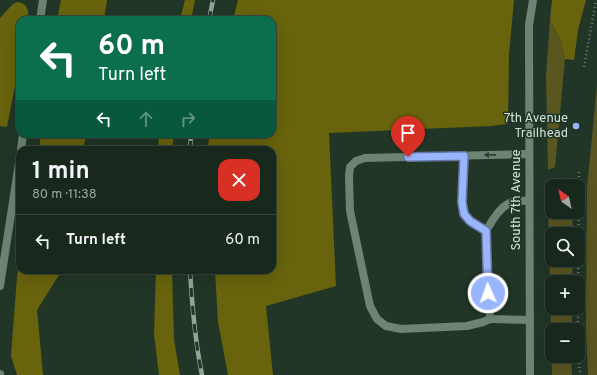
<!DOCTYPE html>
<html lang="en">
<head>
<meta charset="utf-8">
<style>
	:root { --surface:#19281d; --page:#26342a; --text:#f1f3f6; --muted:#9fa6a4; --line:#37443b }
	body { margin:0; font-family:Overpass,sans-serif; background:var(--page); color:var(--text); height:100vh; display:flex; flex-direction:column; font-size:15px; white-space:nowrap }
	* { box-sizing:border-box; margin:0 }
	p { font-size:13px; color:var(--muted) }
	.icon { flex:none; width:22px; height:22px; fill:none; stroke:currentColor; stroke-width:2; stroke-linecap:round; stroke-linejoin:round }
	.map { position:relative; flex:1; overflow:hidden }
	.side { position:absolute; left:16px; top:146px; width:260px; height:128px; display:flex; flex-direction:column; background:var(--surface); border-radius:12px; box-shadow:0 4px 16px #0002,0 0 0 1px var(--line) }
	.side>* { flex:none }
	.banner { position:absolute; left:16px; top:16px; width:260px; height:122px; border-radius:12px; box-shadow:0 4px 16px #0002,0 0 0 1px var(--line); background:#0b6e4f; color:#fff; overflow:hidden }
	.needle { width:26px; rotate:326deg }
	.controls { position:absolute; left:545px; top:179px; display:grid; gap:8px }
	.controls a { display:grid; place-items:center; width:40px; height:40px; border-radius:8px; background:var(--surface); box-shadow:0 4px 16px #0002,0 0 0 1px var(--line); font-size:20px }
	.pin { position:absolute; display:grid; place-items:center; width:34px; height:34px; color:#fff; margin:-41px -17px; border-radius:50% 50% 50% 0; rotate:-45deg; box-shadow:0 0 4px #0007 }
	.pin .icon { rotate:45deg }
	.me { position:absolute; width:44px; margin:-22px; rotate:358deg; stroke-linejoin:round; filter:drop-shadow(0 0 3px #0008) }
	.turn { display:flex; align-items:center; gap:14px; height:84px; padding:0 16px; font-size:18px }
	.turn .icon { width:52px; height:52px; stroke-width:2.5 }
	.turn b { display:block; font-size:28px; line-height:34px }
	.lanes { display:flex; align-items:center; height:38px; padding:0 16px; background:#0003; justify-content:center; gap:20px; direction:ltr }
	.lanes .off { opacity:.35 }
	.round { display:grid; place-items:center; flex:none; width:42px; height:42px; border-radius:12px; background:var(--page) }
	.summary { display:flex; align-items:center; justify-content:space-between; height:68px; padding:0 16px }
	h1 { font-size:24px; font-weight:700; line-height:30px }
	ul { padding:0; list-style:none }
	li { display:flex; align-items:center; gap:12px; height:52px; padding:0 16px; border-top:1px solid var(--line) }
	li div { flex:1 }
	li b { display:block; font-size:15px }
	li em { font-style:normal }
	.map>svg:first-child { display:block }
	.green { fill:#595620 }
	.forest { fill:#68630c }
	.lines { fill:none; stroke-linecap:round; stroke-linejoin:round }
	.path { stroke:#6c7d70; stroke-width:2.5; stroke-dasharray:1 3; stroke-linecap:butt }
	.service { stroke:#6d8472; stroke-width:8 }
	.minor { stroke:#6d8472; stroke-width:8 }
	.rail-casing { stroke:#94a498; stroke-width:4.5 }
	.rail { stroke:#213627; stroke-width:3; stroke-dasharray:9; stroke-linecap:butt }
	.oneway { fill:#2c4232 }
	.route-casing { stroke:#6376a4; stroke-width:10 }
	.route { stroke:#99b5fd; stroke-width:7 }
	.poi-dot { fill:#99b5fd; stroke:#213627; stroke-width:1.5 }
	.labels { text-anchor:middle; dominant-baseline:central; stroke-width:3; stroke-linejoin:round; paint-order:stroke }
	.poi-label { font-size:13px; fill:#d3e0d6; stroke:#213627; text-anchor:end }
	.street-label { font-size:13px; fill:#d3e0d6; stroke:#213627 }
</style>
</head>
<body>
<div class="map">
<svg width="597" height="375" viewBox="0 0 597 375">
	<rect width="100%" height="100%" fill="#213627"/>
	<g class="green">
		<polygon points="550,20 561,41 565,59 555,167 548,170 546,75"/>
		<polygon points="597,85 597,375 588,375 586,326 587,188"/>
		<polygon points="552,193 552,212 572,212 573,234 552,234 552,260 573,260 572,282 552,282 552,308 572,308 572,330 552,330 552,356 571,356 572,375 552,375 548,196"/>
	</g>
	<g class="forest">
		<polygon points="61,0 107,0 104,20 57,20"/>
		<polygon points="185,0 195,0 191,20 180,20"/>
		<polygon points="238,0 514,0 509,54 508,124 491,126 329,133 336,286 266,306 273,375 228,375 218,322 215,270 272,270 272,150 207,150 210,134 272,134 272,20 233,20"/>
		<polygon points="552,0 586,0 578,30 574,60 565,59 561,41 550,20"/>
		<path d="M17,2C28,3 29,11 28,20H20V60L7,127L0,126V18L13,4Z"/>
		<polygon points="41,134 86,134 83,150 39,150"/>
		<polygon points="159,134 174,134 172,150 158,150"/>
		<polygon points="20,261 20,270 62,270 37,310 43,375 17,375 11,356 17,277"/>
		<polygon points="156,270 172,270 174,340 180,375 159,375 154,334"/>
	</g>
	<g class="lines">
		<g class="path">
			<polyline points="584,67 596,0"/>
			<polyline points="578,293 579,172"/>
			<polyline points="578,330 578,308"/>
			<polyline points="578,347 580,375"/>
		</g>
		<g class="service">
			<polyline points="464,156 462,202 465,214 470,221 486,231"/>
			<path d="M529,200C525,201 521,201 516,201C501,204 493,219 486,231L490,319L530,320"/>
			<polyline points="490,319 483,322 467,326 401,329 386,326 377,319 370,306 350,211 349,176 350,167 356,161 365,158 529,154"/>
		</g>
		<g class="minor">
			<polyline points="40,20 43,0"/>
			<polyline points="21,150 23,134"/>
			<polyline points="0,286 20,156"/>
			<polyline points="0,374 0,375"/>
			<polyline points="530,375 529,25 533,0"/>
		</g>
		<g class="rail-casing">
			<g id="rail">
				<polyline points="209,20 213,0"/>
				<polyline points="190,150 191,134"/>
				<path d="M190,270C192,305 195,341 202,375"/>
			</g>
		</g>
		<use href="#rail" class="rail"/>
	</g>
	<defs><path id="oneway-solid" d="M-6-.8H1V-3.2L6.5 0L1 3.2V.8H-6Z"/></defs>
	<use class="oneway" href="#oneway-solid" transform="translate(490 155) rotate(179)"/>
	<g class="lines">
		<g class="route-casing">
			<polyline id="route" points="408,157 464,156 462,202 464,214 470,221 486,231 488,293"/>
		</g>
		<use href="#route" class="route"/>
	</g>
	<circle class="poi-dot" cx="576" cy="126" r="4"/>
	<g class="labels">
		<g class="poi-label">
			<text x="568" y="119">7th Avenue<tspan x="568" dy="15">Trailhead</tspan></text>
		</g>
		<g class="street-label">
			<text transform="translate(517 200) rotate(-90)">South 7th Avenue</text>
		</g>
	</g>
</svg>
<div class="controls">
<a><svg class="needle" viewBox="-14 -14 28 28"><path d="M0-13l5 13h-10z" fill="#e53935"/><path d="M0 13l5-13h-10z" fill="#9fa6a4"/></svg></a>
<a><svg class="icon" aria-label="search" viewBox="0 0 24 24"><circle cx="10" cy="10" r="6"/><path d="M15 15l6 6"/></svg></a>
<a>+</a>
<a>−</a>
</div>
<div class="pin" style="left:408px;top:157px;background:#d93025"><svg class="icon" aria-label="arrive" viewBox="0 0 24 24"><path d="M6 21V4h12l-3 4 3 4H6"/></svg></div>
<svg class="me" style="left:488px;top:293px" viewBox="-20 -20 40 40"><circle r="17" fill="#99b5fd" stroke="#fff" stroke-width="3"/><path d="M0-11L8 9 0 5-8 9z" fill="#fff"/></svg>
<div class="banner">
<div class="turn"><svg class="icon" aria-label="left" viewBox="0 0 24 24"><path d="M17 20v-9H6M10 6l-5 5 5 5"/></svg><div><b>60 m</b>Turn left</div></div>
<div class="lanes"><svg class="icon" aria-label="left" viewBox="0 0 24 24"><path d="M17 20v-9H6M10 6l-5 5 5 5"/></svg><svg class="icon off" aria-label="ahead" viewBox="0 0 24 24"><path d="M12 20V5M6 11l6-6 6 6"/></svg><svg class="icon off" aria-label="right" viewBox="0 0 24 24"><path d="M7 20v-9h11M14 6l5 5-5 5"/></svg></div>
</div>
<section class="side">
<div class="summary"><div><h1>1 min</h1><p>80 m · 11:38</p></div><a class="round" style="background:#d93025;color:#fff"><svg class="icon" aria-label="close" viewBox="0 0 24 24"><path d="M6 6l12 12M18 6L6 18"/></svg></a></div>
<ul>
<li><svg class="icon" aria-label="left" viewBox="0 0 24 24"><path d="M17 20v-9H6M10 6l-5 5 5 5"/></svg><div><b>Turn left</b></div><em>60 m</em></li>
</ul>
</section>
</div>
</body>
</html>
